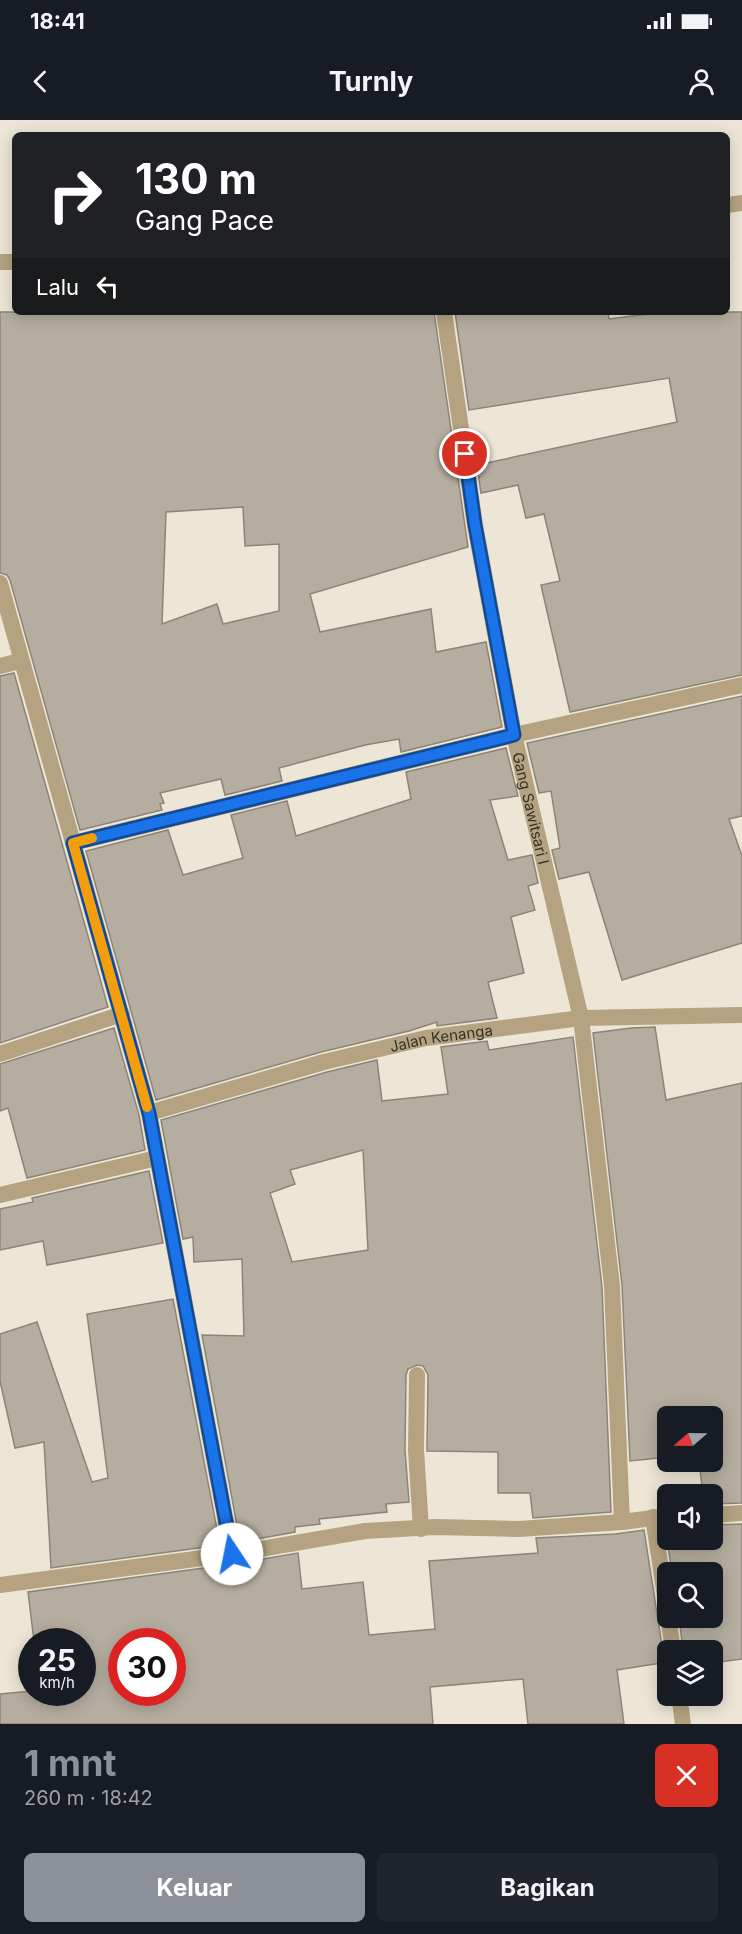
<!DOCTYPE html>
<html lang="id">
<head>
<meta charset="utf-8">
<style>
	:root { --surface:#171b24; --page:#20242c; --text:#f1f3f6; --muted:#9ea1a6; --accent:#8c9099 }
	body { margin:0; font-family:Inter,sans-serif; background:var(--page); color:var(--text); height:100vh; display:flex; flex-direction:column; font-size:22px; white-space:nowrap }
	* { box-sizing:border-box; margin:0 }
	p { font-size:20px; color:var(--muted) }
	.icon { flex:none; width:33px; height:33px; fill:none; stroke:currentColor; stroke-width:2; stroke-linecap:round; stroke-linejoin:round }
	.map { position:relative; height:1604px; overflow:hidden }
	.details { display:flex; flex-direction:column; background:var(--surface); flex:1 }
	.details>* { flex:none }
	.hud { position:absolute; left:12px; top:12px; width:718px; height:183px; border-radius:9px; box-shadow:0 3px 15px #0003; background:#202124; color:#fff; overflow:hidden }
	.needle { width:39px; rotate:250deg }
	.buttons { position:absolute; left:657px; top:1286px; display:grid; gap:12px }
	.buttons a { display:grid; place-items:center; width:66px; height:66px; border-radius:9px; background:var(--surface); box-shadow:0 3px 15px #0003; font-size:30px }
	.speed { position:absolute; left:18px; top:1508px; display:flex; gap:12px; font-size:30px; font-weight:700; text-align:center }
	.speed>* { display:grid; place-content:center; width:78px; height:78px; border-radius:50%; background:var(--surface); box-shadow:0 3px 15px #0003; line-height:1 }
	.speed small { font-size:15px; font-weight:400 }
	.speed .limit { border:9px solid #d22; background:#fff; color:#111 }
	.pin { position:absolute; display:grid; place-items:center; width:51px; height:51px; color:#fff; margin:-26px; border:3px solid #fff; border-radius:50%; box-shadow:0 2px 6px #0007 }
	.me { position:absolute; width:66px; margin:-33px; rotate:349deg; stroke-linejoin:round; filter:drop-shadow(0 0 4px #0008) }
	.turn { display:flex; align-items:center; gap:21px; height:126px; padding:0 24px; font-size:27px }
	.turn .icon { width:78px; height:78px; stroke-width:2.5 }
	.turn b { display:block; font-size:42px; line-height:51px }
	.then { display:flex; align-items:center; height:57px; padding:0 24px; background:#0003; gap:12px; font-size:22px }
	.round { display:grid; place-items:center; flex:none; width:63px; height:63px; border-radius:9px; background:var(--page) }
	.headline { display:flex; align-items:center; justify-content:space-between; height:102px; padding:0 24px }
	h1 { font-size:36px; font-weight:700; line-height:45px; color:var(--accent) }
	.action { display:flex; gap:12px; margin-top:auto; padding:12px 24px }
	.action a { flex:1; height:69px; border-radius:9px; background:var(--accent); color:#fff; font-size:24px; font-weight:700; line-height:69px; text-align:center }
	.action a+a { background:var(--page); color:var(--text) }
	.status { display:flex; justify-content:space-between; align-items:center; height:42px; padding:0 30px; background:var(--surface); direction:ltr }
	.status svg { height:16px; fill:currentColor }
	header { display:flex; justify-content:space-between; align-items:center; height:78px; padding:0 24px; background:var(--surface); font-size:27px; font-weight:700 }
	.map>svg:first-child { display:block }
	.building { fill:#b5aea0; stroke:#8c8577; stroke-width:1.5; fill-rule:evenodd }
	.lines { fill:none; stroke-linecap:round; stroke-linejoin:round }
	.service { stroke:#b5a281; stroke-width:16 }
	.minor { stroke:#b5a281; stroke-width:16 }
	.route-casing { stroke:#114b97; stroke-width:15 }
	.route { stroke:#1a73e8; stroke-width:10 }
	.slow { stroke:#f59e0b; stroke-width:10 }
	.labels { text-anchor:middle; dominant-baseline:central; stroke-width:6; stroke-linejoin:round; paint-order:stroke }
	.street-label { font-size:15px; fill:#34312b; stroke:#ede6d6 }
</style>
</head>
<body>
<div class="status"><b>18:41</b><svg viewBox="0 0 49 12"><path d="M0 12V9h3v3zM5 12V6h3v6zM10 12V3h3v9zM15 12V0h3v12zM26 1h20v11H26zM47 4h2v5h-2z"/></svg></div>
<header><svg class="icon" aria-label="back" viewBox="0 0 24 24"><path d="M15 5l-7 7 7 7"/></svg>Turnly<svg class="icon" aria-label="person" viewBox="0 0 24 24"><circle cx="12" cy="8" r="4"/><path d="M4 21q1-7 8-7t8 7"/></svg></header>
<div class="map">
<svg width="742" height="1604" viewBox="0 0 742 1604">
	<rect width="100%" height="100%" fill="#ede6d6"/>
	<g class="building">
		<path d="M0,192H434L468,427L310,474L320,512L431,489L436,532L486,522L502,607L401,632L399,619L365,625L279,648L282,661L225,675L221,659L160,673L164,683L160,684L162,690L80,710L10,460L7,455L0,453ZM243,387L245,426L279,424V491L223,504L217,484L162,504L166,392Z"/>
		<polygon points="455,192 608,192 609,199 664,192 742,192 742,555 570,592 541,465 560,461 544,394 526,398 518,365 481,373 477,345 677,302 669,258 469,290"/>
		<polygon points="14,553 108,887 0,923 0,556"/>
		<polygon points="742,576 742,696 729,699 742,736 742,823 622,860 589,752 559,759 552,730 560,728 551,671 539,673 527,623"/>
		<polygon points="506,628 518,676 490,680 508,740 532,735 538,763 528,766 535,790 511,797 524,853 488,862 497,898 437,906 437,902 409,911 321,932 156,980 86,731 168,710 183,755 243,738 231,695 287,681 296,716 411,679 406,652"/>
		<polygon points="655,907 666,980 742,963 742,1383 712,1384 712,1374 703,1374 699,1341 712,1341 712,1296 668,1296 668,1337 630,1341 622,1165 593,913 631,908"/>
		<polygon points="114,908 139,995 145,1030 27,1058 8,988 0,991 0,944"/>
		<path d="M573,917L602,1167L611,1392L533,1398L530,1373H498V1332L427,1331L428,1255L423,1246L417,1245L408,1249L406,1255L405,1330L409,1382L386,1384L387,1392L319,1399L320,1404L295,1407V1412L240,1422L202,1215L244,1216L242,1139L194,1142L193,1117L183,1119L161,1000L327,952L377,940L382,981L448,974L441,927L487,921L489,930ZM363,1030L368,1130L292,1142L270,1073L295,1064L290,1050Z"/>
		<polygon points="149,1051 163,1123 47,1145 43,1121 0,1130 0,1089 33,1082 32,1078"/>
		<polygon points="173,1179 220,1425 51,1448 44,1322 15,1328 0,1261 0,1214 37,1202 92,1362 108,1358 87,1194"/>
		<polygon points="742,1404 742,1539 712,1543 712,1530 683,1530 679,1497 712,1497 712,1452 672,1452 665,1407 668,1407 668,1419 712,1419 712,1405"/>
		<path d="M644,1410L663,1532L668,1542L617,1550L624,1604H528L523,1559L430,1567L433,1604H0V1574L32,1571L82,1572V1521H34L28,1472L233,1444L298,1433L302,1469L363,1462L369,1515L435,1509L429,1441L538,1433L536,1418L615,1414ZM122,1521H172V1572H122Z"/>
	</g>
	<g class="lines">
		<g class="service">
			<polyline points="0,934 122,894"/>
			<polyline points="0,1075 157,1038"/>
		</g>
		<g class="minor">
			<polyline points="728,85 742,83"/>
			<polyline points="0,142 15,142"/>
			<path id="s1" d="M444,192L475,405L514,615L581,898L612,1166L622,1402"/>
			<polyline points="0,463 149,993 232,1434"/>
			<polyline points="0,546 20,541"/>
			<polyline points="73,723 514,615 742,565"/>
			<path id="s2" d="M149,993L324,942L426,918L581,898L742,895"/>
			<polyline points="417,1255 416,1330 421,1409"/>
			<polyline points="712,1395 742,1393"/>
			<polyline points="653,1397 668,1495"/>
			<polyline points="0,1465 232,1434 365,1411 435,1407 519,1409 622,1402 668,1396"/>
			<polyline points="668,1497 673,1530"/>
			<polyline points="679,1575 683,1604"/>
		</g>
	</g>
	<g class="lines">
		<g class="route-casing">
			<polyline id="route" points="232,1434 149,993 73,723 514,615 475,405 465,334"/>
		</g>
		<use href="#route" class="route"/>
		<polyline class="slow" points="92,718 73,723 147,987"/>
	</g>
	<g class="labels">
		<g class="street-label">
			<text stroke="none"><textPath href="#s1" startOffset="504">Gang Sawitsari I</textPath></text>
			<text stroke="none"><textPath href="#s2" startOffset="302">Jalan Kenanga</textPath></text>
		</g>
	</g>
</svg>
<div class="buttons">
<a><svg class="needle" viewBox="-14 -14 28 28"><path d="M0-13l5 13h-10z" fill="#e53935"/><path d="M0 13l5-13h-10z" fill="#9ea1a6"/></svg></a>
<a><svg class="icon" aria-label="sound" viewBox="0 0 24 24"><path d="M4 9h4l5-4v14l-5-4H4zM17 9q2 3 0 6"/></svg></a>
<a><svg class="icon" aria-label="search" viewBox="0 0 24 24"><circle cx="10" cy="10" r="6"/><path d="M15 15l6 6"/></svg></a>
<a><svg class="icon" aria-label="layers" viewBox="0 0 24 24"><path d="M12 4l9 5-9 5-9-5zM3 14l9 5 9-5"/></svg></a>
</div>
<div class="speed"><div>25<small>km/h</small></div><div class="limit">30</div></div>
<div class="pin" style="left:465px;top:334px;background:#d93025"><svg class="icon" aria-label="arrive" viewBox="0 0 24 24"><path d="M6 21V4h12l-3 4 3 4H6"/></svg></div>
<svg class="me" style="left:232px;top:1434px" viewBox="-20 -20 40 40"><circle r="19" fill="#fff"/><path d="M0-13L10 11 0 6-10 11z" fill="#1a73e8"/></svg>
<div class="hud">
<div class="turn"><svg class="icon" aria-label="right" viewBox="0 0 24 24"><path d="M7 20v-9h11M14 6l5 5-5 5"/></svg><div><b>130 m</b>Gang Pace</div></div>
<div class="then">Lalu<svg class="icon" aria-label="left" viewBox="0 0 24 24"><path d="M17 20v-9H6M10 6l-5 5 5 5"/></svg></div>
</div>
</div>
<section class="details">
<div class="headline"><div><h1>1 mnt</h1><p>260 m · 18:42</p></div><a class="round" style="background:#d93025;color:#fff"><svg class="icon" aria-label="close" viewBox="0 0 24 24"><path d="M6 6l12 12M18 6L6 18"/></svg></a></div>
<div class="action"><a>Keluar</a><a>Bagikan</a></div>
</section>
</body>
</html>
